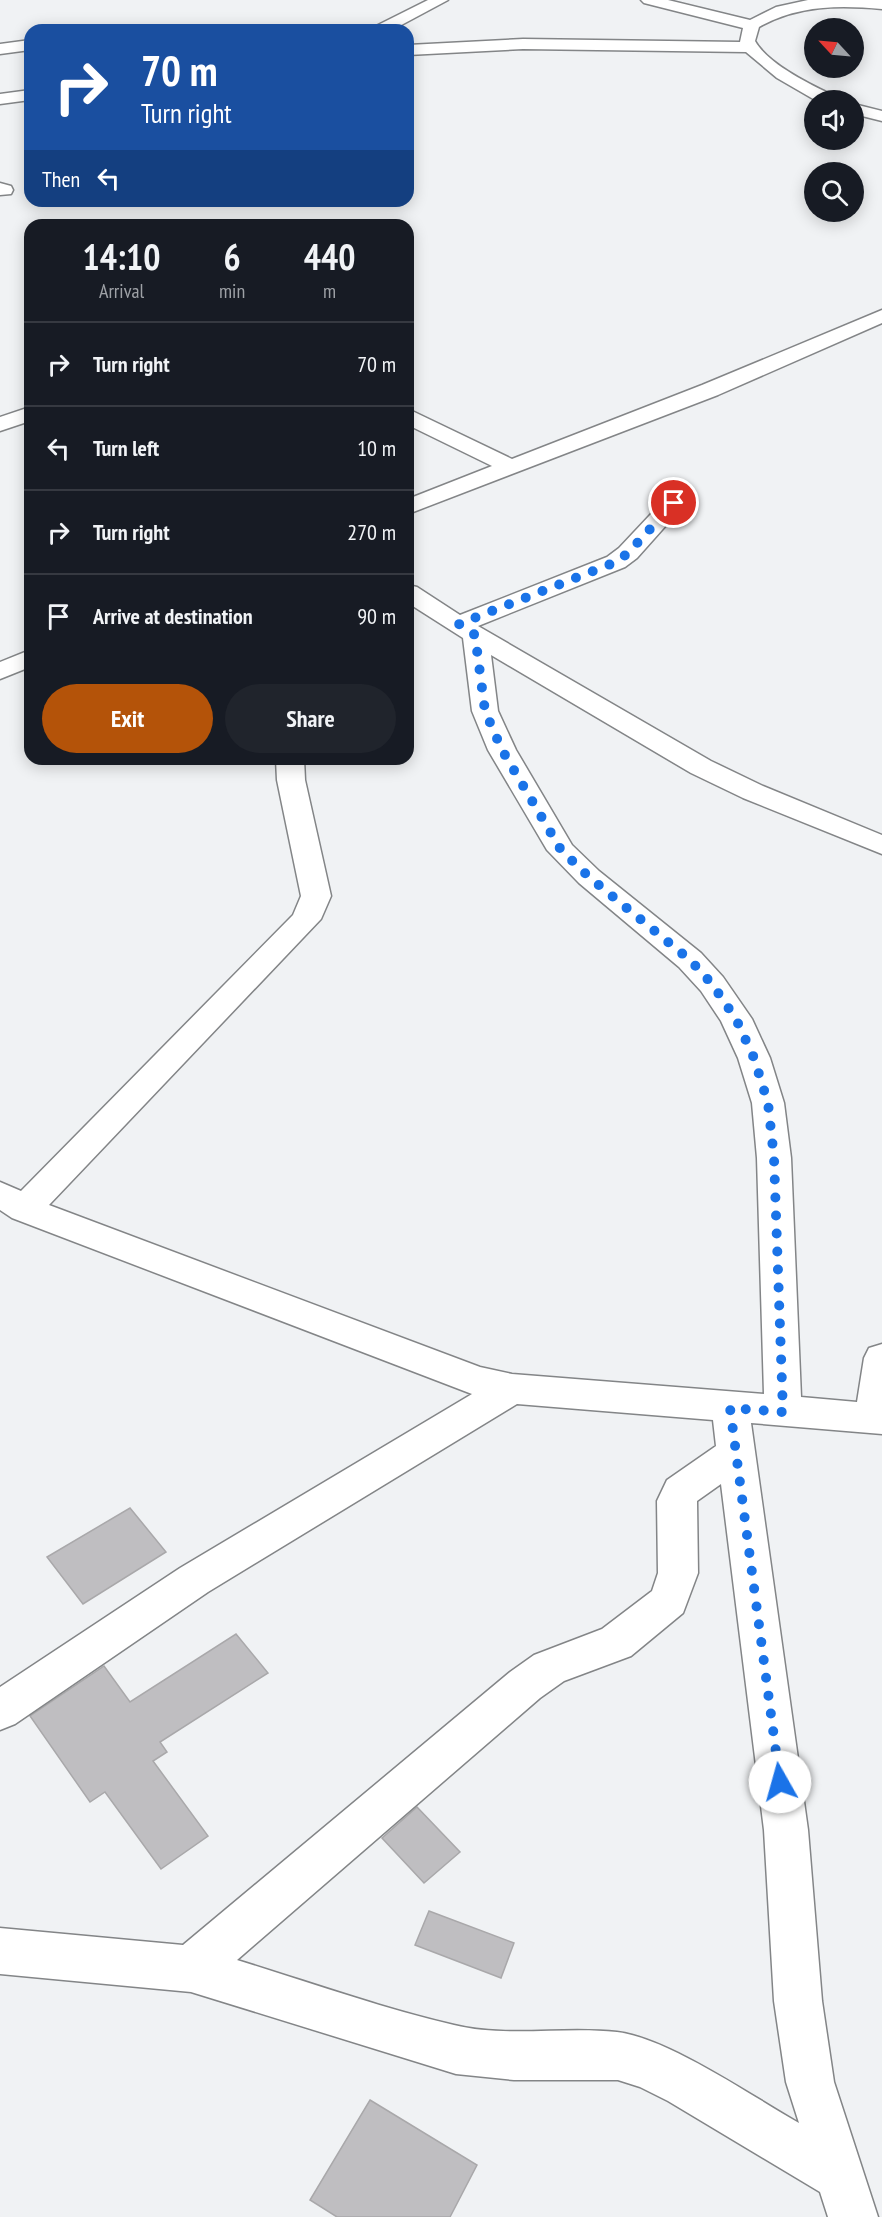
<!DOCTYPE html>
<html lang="en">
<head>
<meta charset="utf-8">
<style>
	:root { --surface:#171b24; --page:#20242c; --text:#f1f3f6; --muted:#9ea1a6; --line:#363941; --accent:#b45309 }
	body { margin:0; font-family:"PT Sans Narrow",sans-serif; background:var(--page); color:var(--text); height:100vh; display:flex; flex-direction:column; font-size:22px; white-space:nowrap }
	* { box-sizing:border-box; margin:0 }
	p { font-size:20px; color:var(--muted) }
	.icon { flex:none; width:33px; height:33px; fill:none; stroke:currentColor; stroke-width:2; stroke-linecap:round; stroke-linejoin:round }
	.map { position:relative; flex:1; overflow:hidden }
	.sheet { position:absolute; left:24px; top:219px; width:390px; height:546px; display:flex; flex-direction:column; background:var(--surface); border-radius:18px; box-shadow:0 3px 15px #0003 }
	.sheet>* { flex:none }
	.hud { position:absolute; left:24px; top:24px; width:390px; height:183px; border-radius:18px; box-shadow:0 3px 15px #0003; background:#1a4fa0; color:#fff; overflow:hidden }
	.needle { width:39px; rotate:296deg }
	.controls { position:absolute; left:804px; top:18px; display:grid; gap:12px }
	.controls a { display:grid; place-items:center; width:60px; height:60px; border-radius:50%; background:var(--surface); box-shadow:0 3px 15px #0003; font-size:30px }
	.pin { position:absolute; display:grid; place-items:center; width:51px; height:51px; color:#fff; margin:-26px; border:3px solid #fff; border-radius:50%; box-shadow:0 2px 6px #0007 }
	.me { position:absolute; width:66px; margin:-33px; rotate:353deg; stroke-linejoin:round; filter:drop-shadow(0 0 4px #0008) }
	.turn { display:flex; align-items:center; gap:21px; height:126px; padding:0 18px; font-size:27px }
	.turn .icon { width:78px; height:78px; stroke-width:2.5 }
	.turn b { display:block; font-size:42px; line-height:51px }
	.then { display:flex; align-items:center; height:57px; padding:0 18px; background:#0003; gap:12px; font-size:22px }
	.eta { display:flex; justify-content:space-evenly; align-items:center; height:102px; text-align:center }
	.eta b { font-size:36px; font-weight:700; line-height:42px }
	.action { display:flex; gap:12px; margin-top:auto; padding:12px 18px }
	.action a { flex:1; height:69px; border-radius:36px; background:var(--accent); color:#fff; font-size:24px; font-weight:700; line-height:69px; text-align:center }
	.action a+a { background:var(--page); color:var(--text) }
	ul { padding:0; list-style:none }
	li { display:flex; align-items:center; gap:18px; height:84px; padding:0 18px; border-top:2px solid var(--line) }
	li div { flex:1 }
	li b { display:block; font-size:22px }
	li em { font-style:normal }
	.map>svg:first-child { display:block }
	.building { fill:#bfbec1; stroke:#a9a8aa; stroke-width:1.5 }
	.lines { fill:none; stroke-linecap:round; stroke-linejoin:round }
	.minor-casing { stroke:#838587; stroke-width:3 }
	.minor { fill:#fff; fill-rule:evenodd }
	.route { stroke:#1a73e8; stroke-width:10; stroke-dasharray:0 18 }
</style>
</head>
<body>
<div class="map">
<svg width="882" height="2217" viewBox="0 0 882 2217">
	<rect width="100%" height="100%" fill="#f0f2f4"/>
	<g class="building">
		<polygon points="130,1508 166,1552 83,1604 47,1557"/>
		<polygon points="236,1634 268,1673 160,1742 167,1752 153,1761 208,1836 161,1869 105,1792 90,1802 30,1716 104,1666 130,1702"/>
		<polygon points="417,1807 460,1852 424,1883 382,1838"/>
		<polygon points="429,1911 514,1943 501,1978 415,1945"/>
		<polygon points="370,2100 477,2165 450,2217 337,2217 310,2200"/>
	</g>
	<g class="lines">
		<g class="minor-casing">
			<g id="minor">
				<polygon points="428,0 448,0 392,30 372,30 374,27"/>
				<path d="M641,0H668L750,20L776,7L808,0H882V9C839,5 798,5 759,27L755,41C768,64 811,85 835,96L837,100H815L777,78L746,52L523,49L408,55V45L523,39L740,42L743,28L644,3Z"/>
				<polygon points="30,40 30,50 0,54 0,44"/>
				<polygon points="30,90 30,100 0,104 0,94"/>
				<polygon points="854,104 882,111 882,121 854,114"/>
				<polygon points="0,183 11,186 13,190 11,194 0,195"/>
				<polygon points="882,310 882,323 718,395 408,514 408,499 492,466 408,425 408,409 512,459 702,385"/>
				<polygon points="30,407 30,421 0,431 0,417"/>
				<path d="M674,496L682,498L686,503L637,558L625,567L478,626L711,761L763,786L882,835V854L743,798L691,773L491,655L498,711L516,750L572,845L599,871L701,953L723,977L752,1019L770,1058L784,1103L791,1158L801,1397L857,1402L864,1358L869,1348L882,1344V1434L751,1423L808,1830L822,2001L834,2082L878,2217H828L820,2192L668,2101L640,2087L618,2080H514L456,2074L191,1992L0,1974V1928L183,1945L510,1672L534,1655L602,1629L652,1591L658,1573L657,1501L667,1480L716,1446L713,1420L517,1404L208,1592L15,1724L0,1730V1687L180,1568L472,1394L12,1218L0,1210V1182L21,1191L293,915L301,896L277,780L276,759H304L305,780L331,896L321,919L49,1205L480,1367L512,1374L764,1394L757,1158L752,1103L738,1058L721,1021L701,991L679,967L579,883L547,850L488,750L472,711L463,638L408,603V585L417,587L460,615L607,557L619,548L666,498ZM721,1484L764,1830L774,2001L786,2082L799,2123C753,2097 668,2038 617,2032C564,2026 507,2038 454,2025C381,2008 309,1982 237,1960L540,1698L564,1681L631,1656L683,1613L698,1573L697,1501Z"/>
				<polygon points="30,650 30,667 0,679 0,662"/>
			</g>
		</g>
		<use href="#minor" class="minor"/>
	</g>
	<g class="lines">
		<polyline class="route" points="674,503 628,553 616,562 459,624 475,635 485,711 502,750 561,850 589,877 690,960 712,984 736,1019 754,1058 768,1103 774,1158 783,1412 730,1408 780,1782"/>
	</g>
</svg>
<div class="controls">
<a><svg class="needle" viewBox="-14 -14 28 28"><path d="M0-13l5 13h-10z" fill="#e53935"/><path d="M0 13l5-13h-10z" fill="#9ea1a6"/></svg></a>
<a><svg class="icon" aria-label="sound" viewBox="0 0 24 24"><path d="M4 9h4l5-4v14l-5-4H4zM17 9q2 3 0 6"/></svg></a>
<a><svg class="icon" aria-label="search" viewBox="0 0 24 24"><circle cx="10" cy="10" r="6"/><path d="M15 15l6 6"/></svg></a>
</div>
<div class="pin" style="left:674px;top:503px;background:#d93025"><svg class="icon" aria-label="arrive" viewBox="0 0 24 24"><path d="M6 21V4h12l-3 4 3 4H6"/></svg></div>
<svg class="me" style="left:780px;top:1782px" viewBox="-20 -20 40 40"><circle r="19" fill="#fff"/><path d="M0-13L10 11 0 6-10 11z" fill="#1a73e8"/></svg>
<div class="hud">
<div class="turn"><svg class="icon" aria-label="right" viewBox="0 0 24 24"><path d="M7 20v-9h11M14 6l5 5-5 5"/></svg><div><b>70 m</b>Turn right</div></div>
<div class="then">Then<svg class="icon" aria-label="left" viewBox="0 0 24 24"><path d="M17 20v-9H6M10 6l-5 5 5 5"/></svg></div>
</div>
<section class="sheet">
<div class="eta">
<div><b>14:10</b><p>Arrival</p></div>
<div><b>6</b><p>min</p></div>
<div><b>440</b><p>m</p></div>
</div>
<ul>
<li><svg class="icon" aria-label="right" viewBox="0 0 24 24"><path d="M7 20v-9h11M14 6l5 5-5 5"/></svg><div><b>Turn right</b></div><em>70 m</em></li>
<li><svg class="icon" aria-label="left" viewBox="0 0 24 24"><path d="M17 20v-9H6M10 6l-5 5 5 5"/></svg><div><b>Turn left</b></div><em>10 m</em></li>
<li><svg class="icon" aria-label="right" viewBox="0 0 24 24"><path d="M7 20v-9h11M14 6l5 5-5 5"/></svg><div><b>Turn right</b></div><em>270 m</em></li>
<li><svg class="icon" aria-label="arrive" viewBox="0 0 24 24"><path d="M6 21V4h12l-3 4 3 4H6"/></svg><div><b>Arrive at destination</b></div><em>90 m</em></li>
</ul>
<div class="action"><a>Exit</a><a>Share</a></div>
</section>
</div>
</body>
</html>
